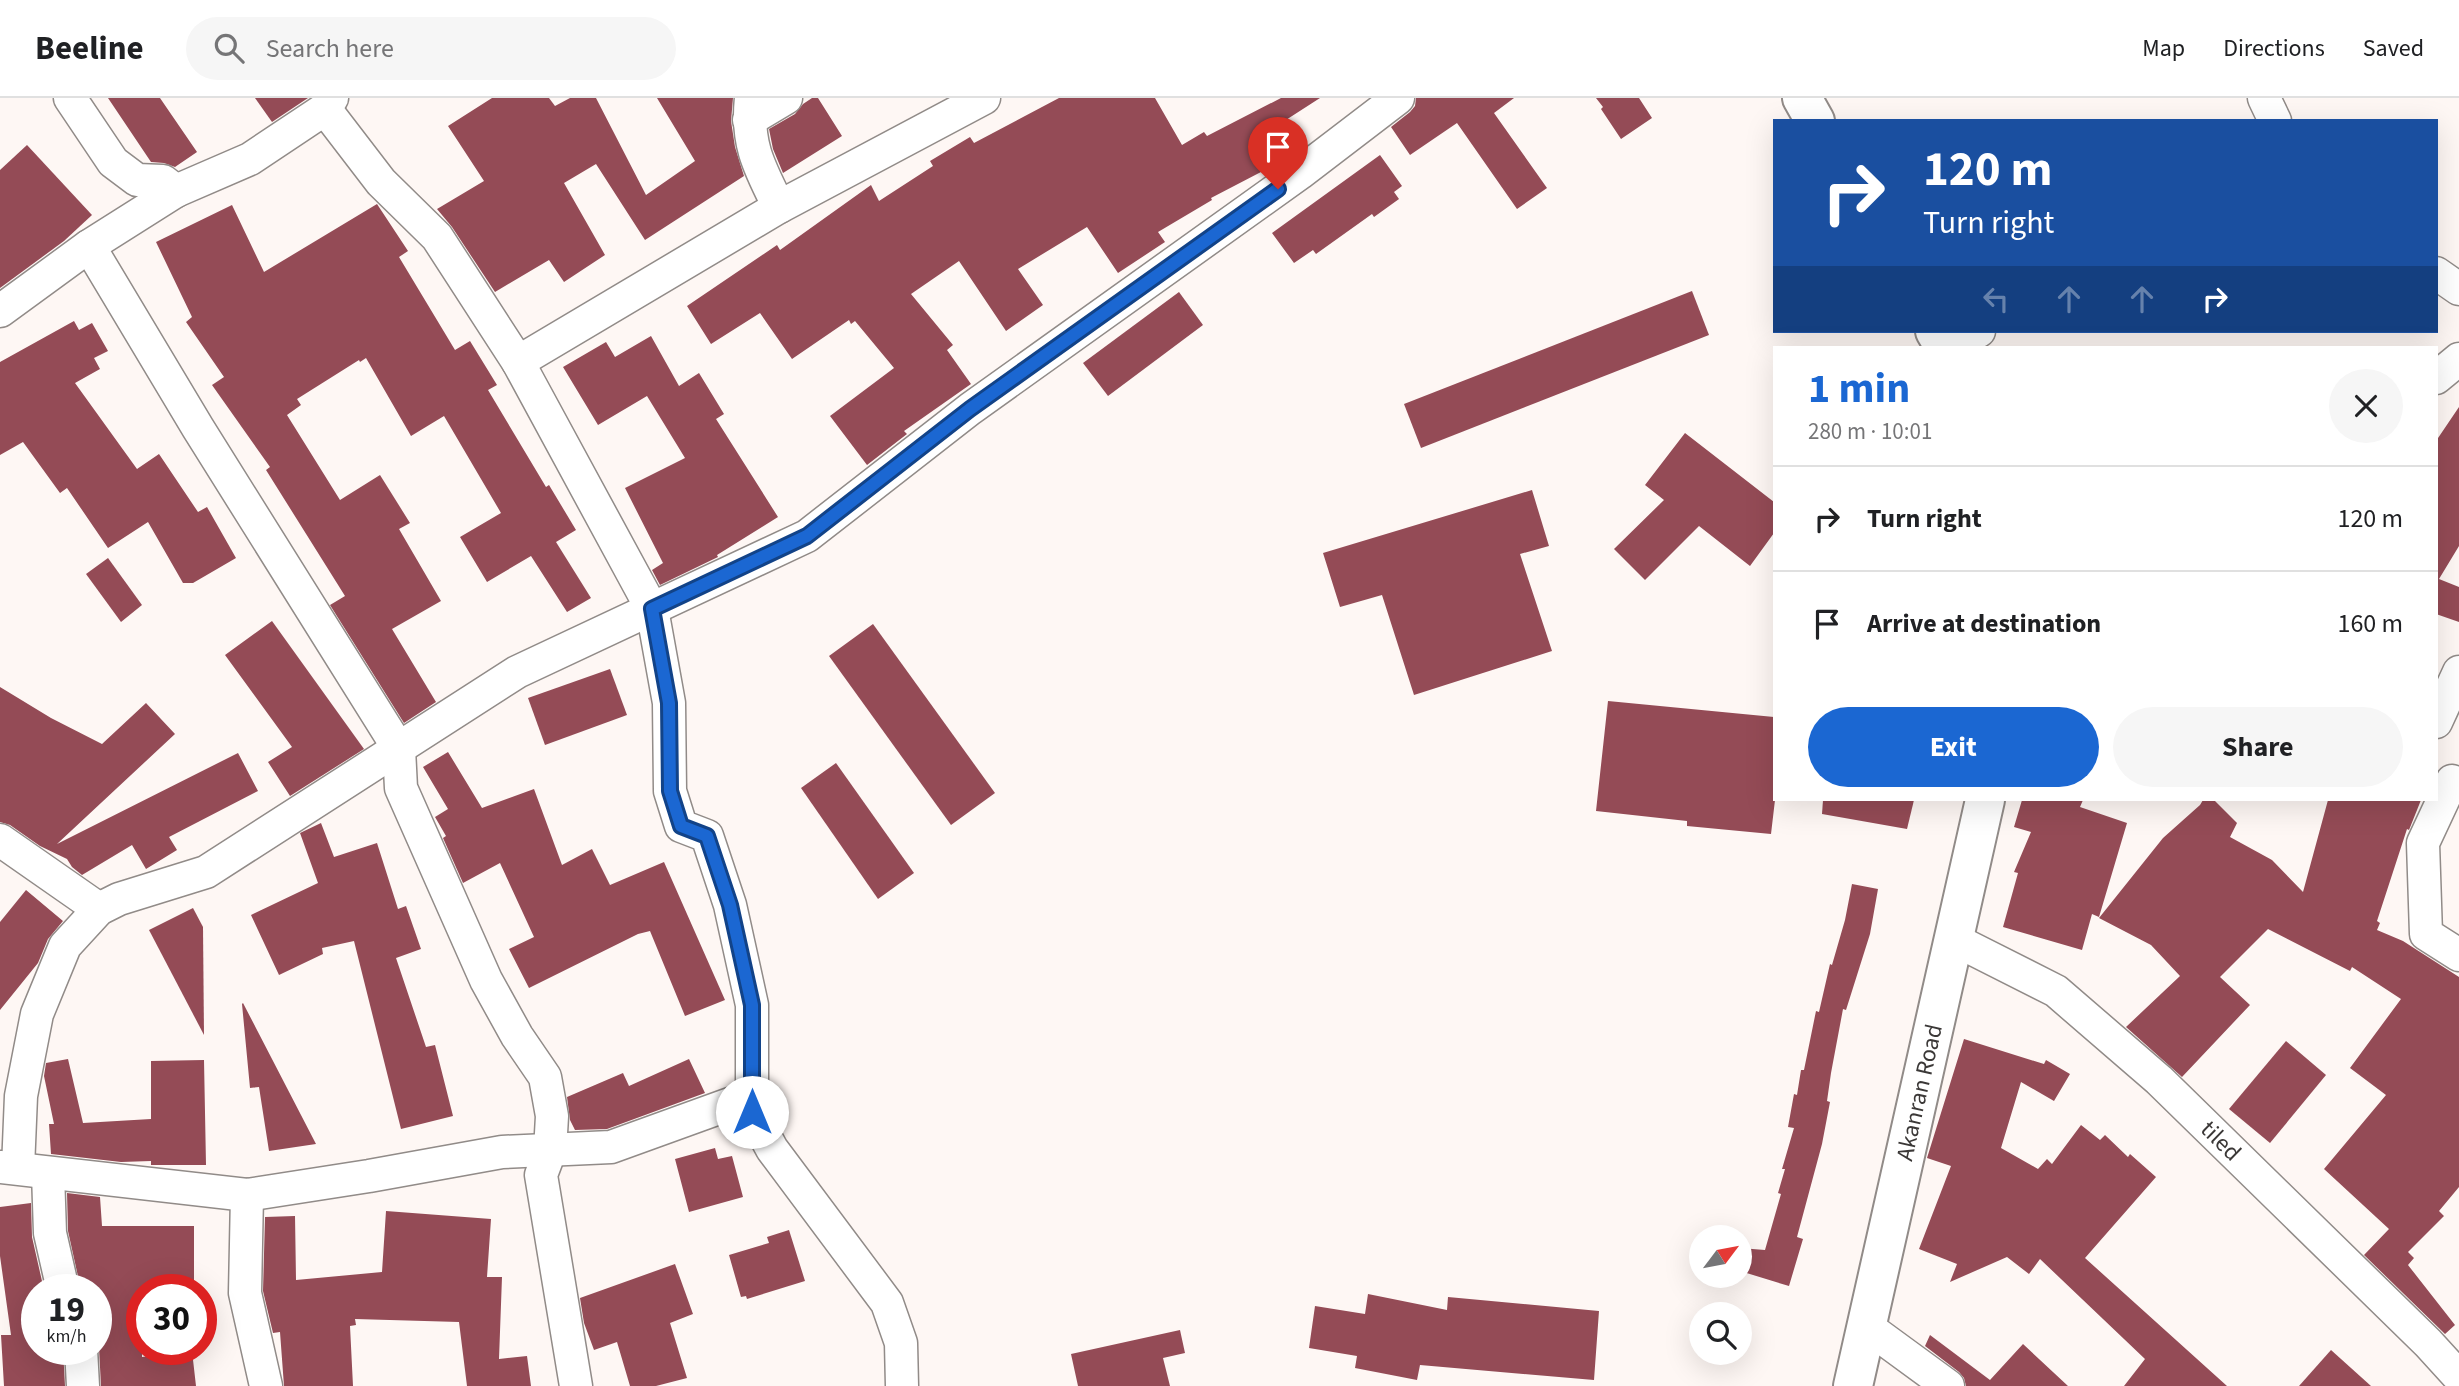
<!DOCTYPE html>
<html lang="en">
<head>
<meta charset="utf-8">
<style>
	:root { --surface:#fff; --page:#f6f6f6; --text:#202124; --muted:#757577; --line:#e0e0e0; --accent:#1b67d2 }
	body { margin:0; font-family:"Source Sans 3",sans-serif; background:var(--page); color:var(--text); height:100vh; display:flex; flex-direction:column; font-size:26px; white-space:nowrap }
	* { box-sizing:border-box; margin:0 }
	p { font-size:23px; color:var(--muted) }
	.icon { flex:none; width:38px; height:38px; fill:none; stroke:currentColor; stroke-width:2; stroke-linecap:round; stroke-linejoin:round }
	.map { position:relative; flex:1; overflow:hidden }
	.sheet { position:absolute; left:1773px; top:248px; width:665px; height:455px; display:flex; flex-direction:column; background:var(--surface); border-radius:0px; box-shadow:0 7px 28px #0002 }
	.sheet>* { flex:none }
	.guide { position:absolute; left:1773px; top:21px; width:665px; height:214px; border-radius:0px; box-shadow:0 7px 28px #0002; background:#1a4fa0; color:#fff; overflow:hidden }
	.needle { width:46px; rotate:58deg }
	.buttons { position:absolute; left:1689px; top:1127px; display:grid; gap:14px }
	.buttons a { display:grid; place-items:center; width:63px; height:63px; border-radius:50%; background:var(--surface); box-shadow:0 7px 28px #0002; font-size:35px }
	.speed { position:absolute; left:21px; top:1176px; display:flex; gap:14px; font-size:35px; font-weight:700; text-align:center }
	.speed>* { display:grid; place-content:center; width:91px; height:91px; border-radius:50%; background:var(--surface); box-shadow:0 7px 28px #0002; line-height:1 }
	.speed small { font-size:18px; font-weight:400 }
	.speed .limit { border:10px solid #d22; background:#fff; color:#111 }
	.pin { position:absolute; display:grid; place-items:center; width:60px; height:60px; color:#fff; margin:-72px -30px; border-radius:50% 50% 50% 0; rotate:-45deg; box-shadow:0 0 7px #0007 }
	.pin .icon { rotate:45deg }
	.me { position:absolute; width:77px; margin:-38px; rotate:0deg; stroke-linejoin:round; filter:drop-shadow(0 0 5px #0008) }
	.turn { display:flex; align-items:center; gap:24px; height:147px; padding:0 35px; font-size:32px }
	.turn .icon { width:91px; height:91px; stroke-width:2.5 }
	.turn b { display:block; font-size:49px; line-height:60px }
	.lanes { display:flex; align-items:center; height:66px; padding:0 35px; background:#0003; justify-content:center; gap:35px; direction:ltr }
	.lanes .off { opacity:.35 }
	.round { display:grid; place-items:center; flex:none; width:74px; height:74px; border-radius:37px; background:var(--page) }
	.overview { display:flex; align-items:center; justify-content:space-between; height:119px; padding:0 35px }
	h1 { font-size:42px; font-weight:700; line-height:52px; color:var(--accent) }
	.cta { display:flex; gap:14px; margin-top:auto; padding:14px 35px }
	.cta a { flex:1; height:80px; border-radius:42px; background:var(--accent); color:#fff; font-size:28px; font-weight:700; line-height:80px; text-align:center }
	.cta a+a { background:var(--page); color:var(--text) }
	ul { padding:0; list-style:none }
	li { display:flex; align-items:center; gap:21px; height:105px; padding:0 35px; border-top:2px solid var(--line) }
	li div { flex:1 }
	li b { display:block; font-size:26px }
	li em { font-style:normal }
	header { display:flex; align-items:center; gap:42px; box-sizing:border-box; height:98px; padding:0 35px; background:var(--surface); border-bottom:2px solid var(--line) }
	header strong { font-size:33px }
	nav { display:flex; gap:38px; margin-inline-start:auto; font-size:24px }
	.search { width:490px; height:63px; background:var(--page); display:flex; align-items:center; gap:18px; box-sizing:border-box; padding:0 24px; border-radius:38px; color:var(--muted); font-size:26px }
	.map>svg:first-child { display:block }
	.building { fill:#944b56 }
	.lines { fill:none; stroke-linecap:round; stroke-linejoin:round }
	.minor-casing { stroke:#918b88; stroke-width:35 }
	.major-casing { stroke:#918b88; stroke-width:42 }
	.minor { stroke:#fff; stroke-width:32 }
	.major { stroke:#fff; stroke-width:38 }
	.route-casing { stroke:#124388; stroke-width:18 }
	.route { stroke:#1b67d2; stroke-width:12 }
	.labels { text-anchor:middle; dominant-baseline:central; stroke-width:7; stroke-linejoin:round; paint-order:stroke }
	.street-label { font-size:24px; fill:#3b3837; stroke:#fef7f4 }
</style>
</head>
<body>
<header>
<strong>Beeline</strong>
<div class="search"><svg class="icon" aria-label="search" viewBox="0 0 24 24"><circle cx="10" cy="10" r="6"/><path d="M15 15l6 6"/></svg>Search here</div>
<nav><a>Map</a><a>Directions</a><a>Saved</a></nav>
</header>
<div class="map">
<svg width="2459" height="1288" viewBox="0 0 2459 1288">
	<rect width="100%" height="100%" fill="#fef7f4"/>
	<g class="building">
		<polygon points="108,0 160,0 197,54 175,69 164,65 151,64"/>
		<polygon points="255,0 308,0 272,24"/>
		<polygon points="492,0 549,0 555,8 570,0 596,0 646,97 695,63 657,0 733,0 731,23 735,49 744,78 645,142 596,66 564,85 605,157 564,184 549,162 495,194 452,129 437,111 484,83 448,28"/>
		<polygon points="812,0 818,0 842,38 783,75 773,51 769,31 795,16 803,6"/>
		<polygon points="1059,0 1155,0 1182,47 1204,34 1207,38 1281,0 1320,0 1275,29 1290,59 1211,100 1212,102 1158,134 1165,144 1118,175 1087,129 1018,171 1043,207 1006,233 959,163 911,196 953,247 947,252 971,286 904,333 907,336 867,367 830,318 894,270 855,223 851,226 849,222 792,261 760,215 711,246 687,208 777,147 780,152 871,87 879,103 933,68 930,63 970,39 974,45"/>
		<polygon points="1416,0 1514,0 1494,15 1547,90 1517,111 1457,25 1410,57 1391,29 1410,14 1415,8"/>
		<polygon points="1596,0 1639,0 1652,20 1621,41 1601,11 1603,9"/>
		<polygon points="27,47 92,117 64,143 0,190 0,72"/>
		<polygon points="1380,57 1402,88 1394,94 1399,101 1374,119 1372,116 1316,156 1313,152 1294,165 1272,135"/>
		<polygon points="377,106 408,153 399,159 455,252 470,243 497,287 488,292 546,389 549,387 576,432 556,444 591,500 567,514 531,458 487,484 460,439 501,415 444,318 411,338 366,260 360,264 359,262 297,301 301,307 287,317 340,402 380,377 410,425 399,431 441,503 392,531 436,604 404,625 330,507 345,498 266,372 270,369 212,287 224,279 186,224 192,219 156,144 232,107 264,174"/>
		<polygon points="1692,193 1709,237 1421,350 1404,306"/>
		<polygon points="1179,194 1203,227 1108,298 1083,265"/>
		<polygon points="74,223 79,232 92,225 108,253 94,260 100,271 75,285 137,371 159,356 198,414 207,409 236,460 193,485 183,485 148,424 108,450 67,390 60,395 23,344 0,357 0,264"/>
		<polygon points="651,238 679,288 699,275 724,316 716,321 778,419 717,457 718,459 660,487 652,472 663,465 625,390 685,360 647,298 598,327 563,269 606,244 615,259"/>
		<polygon points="2459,309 2459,448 2439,481 2459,489 2459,524 2436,516 2436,343"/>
		<polygon points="1685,335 1774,404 1774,435 1750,468 1699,428 1645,482 1614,451 1664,402 1645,387"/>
		<polygon points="1532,392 1549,448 1520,456 1552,553 1414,597 1382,497 1340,509 1323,455"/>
		<polygon points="108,460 142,507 121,524 86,476"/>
		<polygon points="272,523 364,651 290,698 268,664 292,649 225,557"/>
		<polygon points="873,526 995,695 951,727 829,558"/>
		<polygon points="610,571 627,617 545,647 528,600"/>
		<polygon points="0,589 51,620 102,646 146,605 175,636 57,746 238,655 258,693 169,739 177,752 146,771 132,747 82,777 72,769 67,761 40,748 10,727 0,724"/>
		<polygon points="1608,603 1774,619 1775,702 1771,736 1687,728 1687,723 1596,713"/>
		<polygon points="448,654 482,710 534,691 562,767 592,751 610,787 664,764 725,902 685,918 650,833 638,836 529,890 509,851 534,839 500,765 463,785 443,740 446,738 435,719 448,711 423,669"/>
		<polygon points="836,665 914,775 878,801 801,690"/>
		<polygon points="1823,702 1914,702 1907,731 1822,716"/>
		<polygon points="2022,702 2083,702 2080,709 2127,725 2099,819 2092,816 2082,852 2003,829 2018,775 2014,774 2031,734 2014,729"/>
		<polygon points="2203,702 2214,702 2237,725 2230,739 2272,762 2303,794 2328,702 2421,702 2409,732 2407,731 2377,823 2380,825 2377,832 2403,843 2459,879 2459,1089 2439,1113 2444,1118 2408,1154 2414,1160 2408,1167 2455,1227 2445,1236 2364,1157 2389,1131 2324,1071 2386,997 2350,970 2401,901 2352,869 2350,873 2268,831 2220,879 2250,907 2182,979 2126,929 2180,878 2151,847 2099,820 2163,740 2200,707"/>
		<polygon points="321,725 334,759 377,745 398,811 406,808 421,851 396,860 426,949 435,947 453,1018 401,1031 354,843 322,850 323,856 279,877 251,817 318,785 300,735"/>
		<polygon points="1852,786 1878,791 1870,836 1846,912 1843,911 1831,975 1827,1003 1830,1004 1822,1046 1797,1139 1803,1141 1789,1188 1740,1173 1740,1150 1765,1152 1781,1096 1778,1095 1785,1071 1782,1071 1794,1030 1788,1029 1794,996 1797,997 1801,972 1804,972 1816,913 1819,914 1830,866 1832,867 1845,822"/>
		<polygon points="26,792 63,823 48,841 38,865 0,912 0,824"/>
		<polygon points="193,810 203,829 204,937 149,832"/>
		<polygon points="242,906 243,905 316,1046 269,1053 259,989 250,990"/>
		<polygon points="1964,941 2044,966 2046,962 2070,976 2054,1003 2021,984 2001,1050 2038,1071 2047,1061 2052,1066 2081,1027 2100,1042 2105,1037 2128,1059 2130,1056 2156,1079 2085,1160 2227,1288 2124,1288 2145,1261 2040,1161 2029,1176 2007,1159 1950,1184 1957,1166 1919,1151 1951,1068 1927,1060"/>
		<polygon points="2286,943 2326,977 2270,1045 2229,1011"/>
		<polygon points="68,961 83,1025 151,1021 151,963 204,962 206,1067 151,1067 151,1063 121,1064 51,1056 49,1026 54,1026 44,978 46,965"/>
		<polygon points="689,961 705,995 607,1031 575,1032 570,1022 567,999 623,975 629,988"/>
		<polygon points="715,1050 718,1061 732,1058 743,1099 689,1114 675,1061"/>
		<polygon points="67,1095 100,1099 102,1128 194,1128 194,1192 142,1192 142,1259 192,1253 196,1288 101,1288 99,1250 96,1241 96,1192 81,1192 68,1133"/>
		<polygon points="31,1105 32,1139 44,1192 37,1192 37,1251 63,1251 65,1288 4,1288 1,1237 11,1237 0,1158 0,1109"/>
		<polygon points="386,1113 491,1121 487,1179 502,1179 499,1261 527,1258 531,1288 467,1288 459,1224 355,1221 356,1227 350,1228 353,1288 284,1288 280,1234 273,1235 263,1193 265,1119 295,1118 296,1182 382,1174"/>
		<polygon points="789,1132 805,1183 747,1201 746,1198 741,1199 729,1157 769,1145 767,1139"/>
		<polygon points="675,1166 693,1216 670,1225 687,1280 656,1288 630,1288 617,1244 594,1252 584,1225 580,1200"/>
		<polygon points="1368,1196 1447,1212 1448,1199 1599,1213 1594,1282 1420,1267 1417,1282 1355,1270 1357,1258 1309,1250 1315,1208 1365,1216"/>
		<polygon points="1180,1232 1185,1255 1163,1260 1170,1288 1078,1288 1071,1256"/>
		<polygon points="1930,1237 1990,1282 2023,1246 2068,1288 1966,1288 1964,1280 1959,1274 1925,1248"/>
		<polygon points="2331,1252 2371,1288 2299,1288"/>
	</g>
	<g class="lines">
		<g class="minor-casing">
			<g id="minor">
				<polyline points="70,0 113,64 137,82 163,83 176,93"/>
				<path d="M751,0C746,46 759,69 779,109"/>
				<polyline points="2264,0 2275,23"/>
				<polyline points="325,11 381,84 437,139 518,264 652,511 669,605 670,693 681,728 707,738 730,807 752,907 752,1014 772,1051 887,1205 901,1245 902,1288"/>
				<polyline points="749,22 786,0"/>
				<polyline points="89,148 198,330 399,651 401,690 486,882 517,938 545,979 552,1018 550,1053 541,1077 576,1288"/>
				<polyline points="2436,175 2459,191"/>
				<polyline points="0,213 89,148 176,93 250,61 325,11 332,0"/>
				<polyline points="1950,250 1979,233"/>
				<polyline points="518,264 779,109 984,0"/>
				<polyline points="2436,280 2459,261"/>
				<polyline points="2436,624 2459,574"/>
				<polyline points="2452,683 2423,745 2426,836 2459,857"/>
				<polyline points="0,742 99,811"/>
				<path id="s1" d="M1955,842L2056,893L2159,982L2428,1245L2459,1279"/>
				<polyline points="0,1069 247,1097 369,1078 502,1054 611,1049 752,998"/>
				<polyline points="18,1070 21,998 37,916 65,848 99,811 119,801 206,774 517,574 807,438 970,311 1300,75 1398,0"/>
				<polyline points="48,1075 50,1135 63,1192"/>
				<polyline points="247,1097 245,1195 266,1288"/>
				<polyline points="1866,1228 1948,1288"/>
				<polyline points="81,1251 83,1288"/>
			</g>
		</g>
		<g class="major-casing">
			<g id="major">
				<polyline points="1802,0 1815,23"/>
				<polyline points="1935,233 1945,250"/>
				<path id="s2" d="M1853,1288L1985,702"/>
			</g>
		</g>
		<use href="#minor" class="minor"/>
		<use href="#major" class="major"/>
	</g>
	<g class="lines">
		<g class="route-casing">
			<polyline id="route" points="752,1014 752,907 730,807 707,738 681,728 670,693 669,605 652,511 807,438 970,311 1278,91"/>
		</g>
		<use href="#route" class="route"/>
	</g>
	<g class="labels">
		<g class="street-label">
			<text stroke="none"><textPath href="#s2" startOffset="301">Akanran Road</textPath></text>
			<text stroke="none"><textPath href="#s1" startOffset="336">tiled</textPath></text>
		</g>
	</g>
</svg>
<div class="buttons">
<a><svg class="needle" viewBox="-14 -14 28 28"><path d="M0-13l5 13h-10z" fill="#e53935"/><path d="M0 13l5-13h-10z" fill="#757577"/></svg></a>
<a><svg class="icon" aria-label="search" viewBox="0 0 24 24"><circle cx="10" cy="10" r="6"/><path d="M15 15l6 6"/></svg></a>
</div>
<div class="speed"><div>19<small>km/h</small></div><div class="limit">30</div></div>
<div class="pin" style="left:1278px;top:91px;background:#d93025"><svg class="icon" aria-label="arrive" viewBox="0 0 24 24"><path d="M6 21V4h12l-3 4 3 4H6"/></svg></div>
<svg class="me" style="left:752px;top:1014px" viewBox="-20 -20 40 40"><circle r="19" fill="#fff"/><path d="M0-13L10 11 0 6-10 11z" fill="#1b67d2"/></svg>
<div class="guide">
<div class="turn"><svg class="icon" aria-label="right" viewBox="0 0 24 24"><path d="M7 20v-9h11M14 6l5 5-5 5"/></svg><div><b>120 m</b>Turn right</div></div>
<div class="lanes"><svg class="icon off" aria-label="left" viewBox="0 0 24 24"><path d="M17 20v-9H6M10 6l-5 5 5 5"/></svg><svg class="icon off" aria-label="ahead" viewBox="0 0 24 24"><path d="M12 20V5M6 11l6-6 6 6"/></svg><svg class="icon off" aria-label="ahead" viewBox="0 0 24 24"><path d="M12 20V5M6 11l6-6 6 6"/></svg><svg class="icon" aria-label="right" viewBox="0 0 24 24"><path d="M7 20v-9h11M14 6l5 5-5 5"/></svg></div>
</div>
<section class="sheet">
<div class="overview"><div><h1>1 min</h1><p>280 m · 10:01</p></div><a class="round"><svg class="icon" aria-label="close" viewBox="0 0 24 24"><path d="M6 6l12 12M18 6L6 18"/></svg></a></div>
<ul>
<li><svg class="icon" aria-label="right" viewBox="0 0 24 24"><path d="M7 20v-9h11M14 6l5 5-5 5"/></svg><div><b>Turn right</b></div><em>120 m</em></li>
<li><svg class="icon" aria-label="arrive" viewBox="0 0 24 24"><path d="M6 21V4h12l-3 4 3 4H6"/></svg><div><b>Arrive at destination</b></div><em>160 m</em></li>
</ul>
<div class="cta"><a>Exit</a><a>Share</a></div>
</section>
</div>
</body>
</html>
